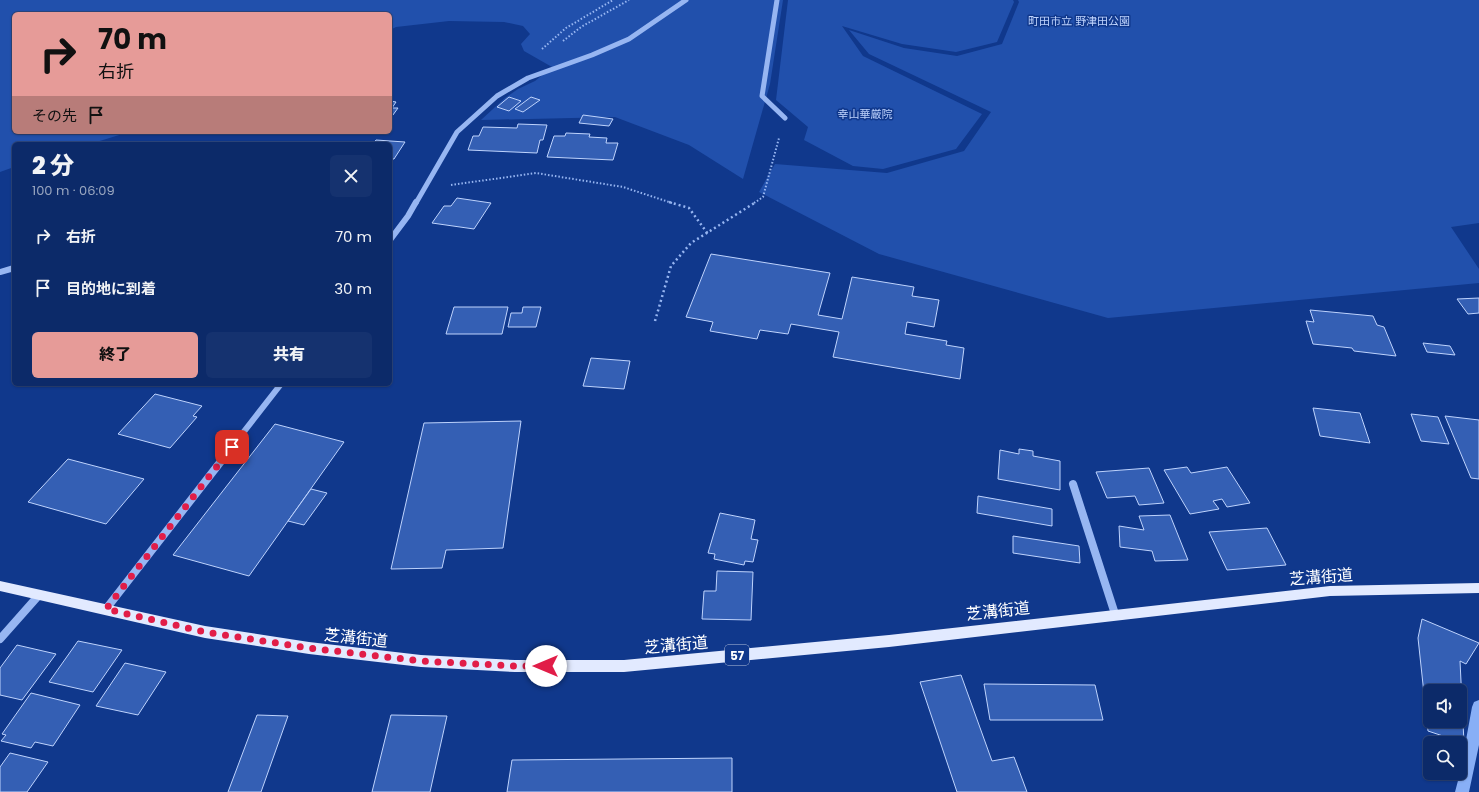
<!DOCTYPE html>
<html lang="ja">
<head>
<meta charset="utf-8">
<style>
	:root { --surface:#0c2a69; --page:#15326f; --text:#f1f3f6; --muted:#9aa7c0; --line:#2c467d; --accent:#e69b98 }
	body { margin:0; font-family:Poppins,"Noto Sans JP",sans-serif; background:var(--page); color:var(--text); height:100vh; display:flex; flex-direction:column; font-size:15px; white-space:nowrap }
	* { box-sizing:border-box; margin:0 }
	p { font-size:13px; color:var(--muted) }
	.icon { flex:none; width:22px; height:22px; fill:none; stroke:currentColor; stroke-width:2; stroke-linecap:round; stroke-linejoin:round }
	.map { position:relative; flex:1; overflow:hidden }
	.panel { position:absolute; left:12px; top:142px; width:380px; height:244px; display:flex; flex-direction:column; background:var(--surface); border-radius:6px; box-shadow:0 1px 3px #0004,0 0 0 1px var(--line) }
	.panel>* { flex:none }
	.hud { position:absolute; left:12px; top:12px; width:380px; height:122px; border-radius:6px; box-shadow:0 1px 3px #0004,0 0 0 1px var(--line); background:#e69b98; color:#111; overflow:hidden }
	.controls { position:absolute; left:1423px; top:684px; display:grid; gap:8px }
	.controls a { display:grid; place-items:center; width:44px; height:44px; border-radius:6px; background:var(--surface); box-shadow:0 1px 3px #0004,0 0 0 1px var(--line); font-size:20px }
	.pin { position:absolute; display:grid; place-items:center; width:34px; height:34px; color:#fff; margin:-17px; border-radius:8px; box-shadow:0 2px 6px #0006 }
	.me { position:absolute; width:44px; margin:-22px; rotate:270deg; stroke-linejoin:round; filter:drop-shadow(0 0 3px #0008) }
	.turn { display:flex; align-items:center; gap:14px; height:84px; padding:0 20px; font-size:18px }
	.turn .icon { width:52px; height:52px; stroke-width:2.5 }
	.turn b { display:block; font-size:28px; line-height:34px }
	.then { display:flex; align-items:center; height:38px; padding:0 20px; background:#0003; gap:8px; font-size:15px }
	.round { display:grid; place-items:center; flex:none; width:42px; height:42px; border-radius:6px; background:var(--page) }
	.summary { display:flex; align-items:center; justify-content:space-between; height:68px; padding:0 20px }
	h1 { font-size:24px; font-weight:800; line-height:30px }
	.action { display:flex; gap:8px; margin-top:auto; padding:8px 20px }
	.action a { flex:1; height:46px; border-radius:6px; background:var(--accent); color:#111; font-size:16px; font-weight:800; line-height:46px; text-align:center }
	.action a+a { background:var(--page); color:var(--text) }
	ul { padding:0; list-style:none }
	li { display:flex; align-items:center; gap:12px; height:52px; padding:0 20px }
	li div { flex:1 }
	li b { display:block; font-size:15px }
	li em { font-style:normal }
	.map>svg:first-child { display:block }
	.green { fill:#2150ac }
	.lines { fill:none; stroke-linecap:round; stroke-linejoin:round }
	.stream { fill:#88aff6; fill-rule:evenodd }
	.building { fill:#345fb4; stroke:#bed3fd; fill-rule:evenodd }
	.path-far1 { stroke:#97b6f2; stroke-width:2; stroke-dasharray:1.5 2; stroke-linecap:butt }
	.path { stroke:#97b6f2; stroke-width:2.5; stroke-dasharray:2 3; stroke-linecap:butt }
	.minor-far2 { stroke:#97b6f2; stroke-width:5 }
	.minor-far1 { stroke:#97b6f2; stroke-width:6 }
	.minor { stroke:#97b6f2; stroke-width:8 }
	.major { fill:#e2eaff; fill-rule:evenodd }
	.route { stroke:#e11d48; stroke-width:7; stroke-dasharray:0 12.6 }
	.labels { text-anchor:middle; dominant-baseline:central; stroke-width:3; stroke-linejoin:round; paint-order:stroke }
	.far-park-label { font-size:11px; fill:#bed3fd; stroke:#10388c }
	.shield { fill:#10388c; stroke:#b7c3dc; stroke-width:1 }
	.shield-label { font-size:12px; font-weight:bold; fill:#fff }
	.near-street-label { font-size:16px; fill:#fff; stroke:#10388c }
</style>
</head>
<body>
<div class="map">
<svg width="1479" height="792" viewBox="0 0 1479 792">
	<rect width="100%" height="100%" fill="#10388c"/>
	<g class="green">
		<polygon points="0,0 783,0 770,84 743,179 689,145 615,117 481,120 505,98 518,89 535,81 552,67 524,51 521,44 530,34 523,26 504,22 449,21 396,27 390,30 390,14 14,14 14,132 129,132 90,144 14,144 14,167 0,172"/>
		<polygon points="788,0 1013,0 1014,2 997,42 956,52 902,44 842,26 863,56 982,114 956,149 883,169 853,166 804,140 808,127 776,100"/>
		<polygon points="1018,0 1479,0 1479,223 1451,227 1479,269 1479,283 1108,318 879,254 759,192 775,164 887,173 964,151 991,112 869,54 849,30 904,48 957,56 1002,44 1019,2"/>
	</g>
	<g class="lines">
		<polygon class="stream" points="1479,700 1479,745 1469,792 1455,792 1460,773 1472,707 1474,702"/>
	</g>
	<g class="building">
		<polygon points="509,97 521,101 509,111 497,107"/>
		<polygon points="531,97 540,100 523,112 515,109"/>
		<polygon points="390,101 396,102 392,108 398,108 390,119"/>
		<polygon points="583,115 613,119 609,126 579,123"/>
		<polygon points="518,124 547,125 543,140 540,140 537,153 468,150 473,136 479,136 483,127 517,128"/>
		<polygon points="566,133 590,134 589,137 607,138 606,143 618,143 613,160 547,157 554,136 565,136"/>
		<polygon points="376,140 405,142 394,159 390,159 390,144 373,144"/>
		<polygon points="457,198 491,203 474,229 432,223 444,206 451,206"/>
		<polygon points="711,254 830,273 818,315 842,319 852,277 914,287 912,296 939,300 934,327 907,322 905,334 947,341 946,345 964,348 960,379 833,357 839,332 791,324 788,334 760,330 757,339 710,331 713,322 686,317"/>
		<polygon points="1479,298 1479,313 1468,314 1457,299"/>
		<polygon points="454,307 508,307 502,334 446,334"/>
		<polygon points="523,307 541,307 536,327 508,327 511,313 522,313"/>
		<polygon points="1310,310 1373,316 1377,325 1384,327 1396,356 1354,351 1352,348 1313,344 1306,321 1314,322"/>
		<polygon points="1423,343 1450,346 1455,355 1427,352"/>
		<polygon points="591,358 630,361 624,389 583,386"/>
		<polygon points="155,394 202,406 193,416 197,417 170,448 118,434"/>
		<polygon points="1313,408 1360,413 1370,443 1320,436"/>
		<polygon points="1411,414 1438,417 1449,444 1421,441"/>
		<polygon points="1445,416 1479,420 1479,479 1471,478"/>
		<polygon points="521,421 503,548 446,550 442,568 391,569 424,423"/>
		<polygon points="275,424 344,442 249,576 173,555"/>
		<polygon points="1019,449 1033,451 1033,456 1060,461 1060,490 998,479 1000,450 1019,454"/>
		<polygon points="68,459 144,479 106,524 28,502"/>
		<polygon points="1187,467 1191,473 1227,467 1250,503 1227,507 1222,499 1213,501 1219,509 1190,514 1164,470"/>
		<polygon points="1149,468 1164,503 1139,505 1135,496 1107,498 1096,472"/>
		<polygon points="311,489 327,493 304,525 288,521"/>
		<polygon points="978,496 1052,509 1052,526 977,513"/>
		<polygon points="720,513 755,520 751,539 758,540 753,562 745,561 744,565 714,559 715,554 708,553"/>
		<polygon points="1170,515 1188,560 1155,561 1152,551 1120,547 1119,526 1144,530 1139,516"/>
		<polygon points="1267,528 1286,565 1227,570 1209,532"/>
		<polygon points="1013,536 1079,546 1080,563 1013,553"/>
		<polygon points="717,571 753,572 751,620 702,619 704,591 716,591"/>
		<path d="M1422,619L1479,643L1466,664L1460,661L1464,743L1428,731L1418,638ZM1430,691H1460V721H1430Z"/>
		<polygon points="78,641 122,650 93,692 49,682"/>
		<polygon points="17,645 56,654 22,700 0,695 0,668"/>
		<polygon points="125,663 166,672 138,715 96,706"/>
		<polygon points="961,675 992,761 1014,757 1027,792 957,792 920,682"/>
		<polygon points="984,684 1095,685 1103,720 990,720"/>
		<polygon points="31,693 80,705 53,746 35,742 31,748 1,741 6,735 2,734"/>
		<polygon points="257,715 288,716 261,792 228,792"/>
		<polygon points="391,715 447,716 430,792 372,792"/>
		<polygon points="10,753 48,762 27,792 0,792 0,767"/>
		<polygon points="732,758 732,792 507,792 512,760"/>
	</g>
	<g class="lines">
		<g class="path-far1">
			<polyline points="563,41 581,27 629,0"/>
			<polyline points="542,49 566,28 613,0"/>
			<polyline points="451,185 536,173 623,187 672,203"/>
			<polyline points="754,203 763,197 779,138"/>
		</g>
		<g class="path">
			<polyline points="669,202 689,208 708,234"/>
			<polyline points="655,321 671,266 691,243 756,202"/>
		</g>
		<g class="minor-far2">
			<polyline points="777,0 762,96 785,118"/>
			<polyline points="416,203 457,132 497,96 528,78 592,55 629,39 686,0"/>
		</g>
		<g class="minor-far1">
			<polyline points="390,240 408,216 416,202"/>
			<polyline points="0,272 14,268"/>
			<polyline points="221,461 281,384"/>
		</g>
		<g class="minor">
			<polyline points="1073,484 1115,614"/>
			<polyline points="106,609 222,460"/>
			<polyline points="0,639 39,595"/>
		</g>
		<polygon class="major" points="0,581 205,626 309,642 421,655 515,660 624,660 889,635 1330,586 1479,583 1479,593 1330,596 889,647 624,672 515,672 421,667 309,654 205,638 0,591"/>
	</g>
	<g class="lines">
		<polyline class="route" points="232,447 106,609 205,632 309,648 421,661 515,666 546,666"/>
	</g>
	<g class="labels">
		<g class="far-park-label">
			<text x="1079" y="21">町田市立 野津田公園</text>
			<text x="865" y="114">幸山華厳院</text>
		</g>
		<rect class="shield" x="725" y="645" width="24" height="20" rx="3"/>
		<g class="shield-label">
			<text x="737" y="655">57</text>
		</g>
		<g class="near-street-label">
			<text transform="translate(1321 577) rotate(-4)">芝溝街道</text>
			<text transform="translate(998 611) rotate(-6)">芝溝街道</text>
			<text transform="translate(356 638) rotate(6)">芝溝街道</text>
			<text transform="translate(676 645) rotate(-5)">芝溝街道</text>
		</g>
	</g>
</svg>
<div class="controls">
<a><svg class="icon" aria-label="sound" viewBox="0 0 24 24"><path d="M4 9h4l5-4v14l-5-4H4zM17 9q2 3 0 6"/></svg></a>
<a><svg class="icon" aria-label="search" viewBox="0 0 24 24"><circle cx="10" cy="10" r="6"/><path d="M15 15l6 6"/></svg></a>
</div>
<div class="pin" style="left:232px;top:447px;background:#d93025"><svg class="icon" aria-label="arrive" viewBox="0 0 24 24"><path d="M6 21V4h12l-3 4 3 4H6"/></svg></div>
<svg class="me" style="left:546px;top:666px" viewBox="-20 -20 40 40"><circle r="19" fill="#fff"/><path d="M0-13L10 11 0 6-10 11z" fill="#e11d48"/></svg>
<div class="hud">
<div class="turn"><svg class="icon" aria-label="right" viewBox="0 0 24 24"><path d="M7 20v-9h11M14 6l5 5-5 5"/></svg><div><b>70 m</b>右折</div></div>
<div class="then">その先<svg class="icon" aria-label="arrive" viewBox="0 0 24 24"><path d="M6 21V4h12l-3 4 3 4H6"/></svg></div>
</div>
<section class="panel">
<div class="summary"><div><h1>2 分</h1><p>100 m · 06:09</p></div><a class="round"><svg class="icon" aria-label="close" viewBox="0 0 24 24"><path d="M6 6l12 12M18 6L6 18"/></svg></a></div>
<ul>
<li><svg class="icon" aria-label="right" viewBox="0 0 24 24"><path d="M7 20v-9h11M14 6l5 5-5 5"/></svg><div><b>右折</b></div><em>70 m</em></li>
<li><svg class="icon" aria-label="arrive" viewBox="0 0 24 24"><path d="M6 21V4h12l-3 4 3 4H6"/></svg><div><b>目的地に到着</b></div><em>30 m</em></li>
</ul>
<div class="action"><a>終了</a><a>共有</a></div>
</section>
</div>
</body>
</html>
